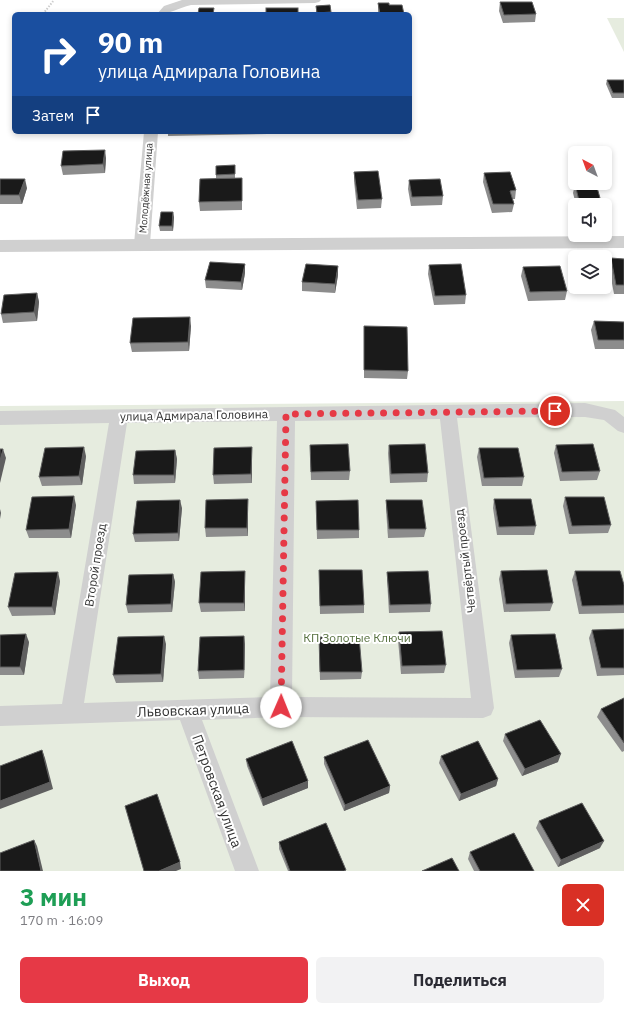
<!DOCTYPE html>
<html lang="ru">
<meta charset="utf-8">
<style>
:root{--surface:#fff;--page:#f2f2f3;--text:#2b2b33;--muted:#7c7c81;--accent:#e63946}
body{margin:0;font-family:"IBM Plex Sans",sans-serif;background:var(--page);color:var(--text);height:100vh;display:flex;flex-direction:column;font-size:15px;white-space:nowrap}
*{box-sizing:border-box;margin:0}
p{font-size:13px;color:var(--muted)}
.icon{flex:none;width:22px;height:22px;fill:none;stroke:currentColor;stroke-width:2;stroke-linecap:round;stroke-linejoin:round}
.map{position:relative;height:871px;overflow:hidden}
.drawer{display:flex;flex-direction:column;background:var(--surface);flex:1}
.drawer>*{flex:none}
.top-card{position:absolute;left:12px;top:12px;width:400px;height:122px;border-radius:6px;box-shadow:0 2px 6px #0003;background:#1a4fa0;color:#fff;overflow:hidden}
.needle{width:26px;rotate:319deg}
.tools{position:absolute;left:568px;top:146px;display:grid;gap:8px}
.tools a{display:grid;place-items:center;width:44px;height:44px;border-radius:6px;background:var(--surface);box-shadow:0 2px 6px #0003;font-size:20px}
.pin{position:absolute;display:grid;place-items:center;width:34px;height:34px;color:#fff;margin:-17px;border:2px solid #fff;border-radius:50%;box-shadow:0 1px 4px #0007}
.me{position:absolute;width:44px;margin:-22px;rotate:1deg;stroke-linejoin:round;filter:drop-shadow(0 0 3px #0008)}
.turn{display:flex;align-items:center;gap:14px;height:84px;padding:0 20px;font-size:18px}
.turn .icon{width:52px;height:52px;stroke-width:2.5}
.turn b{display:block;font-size:28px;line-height:34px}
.then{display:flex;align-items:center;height:38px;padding:0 20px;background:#0003;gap:8px;font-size:15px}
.round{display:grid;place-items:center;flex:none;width:42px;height:42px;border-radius:6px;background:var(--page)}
.headline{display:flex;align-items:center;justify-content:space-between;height:68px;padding:0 20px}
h1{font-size:24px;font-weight:700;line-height:30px;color:#1e9e55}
.action{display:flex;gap:8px;margin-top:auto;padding:8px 20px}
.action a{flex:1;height:46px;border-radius:6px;background:var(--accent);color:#fff;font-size:16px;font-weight:700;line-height:46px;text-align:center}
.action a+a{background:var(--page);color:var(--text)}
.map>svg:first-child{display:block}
.green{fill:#e6ecdf}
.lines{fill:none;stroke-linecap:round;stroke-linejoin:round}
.path{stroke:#cdcdcd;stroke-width:2;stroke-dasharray:1.5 1.5;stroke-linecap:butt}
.minor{fill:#d0d0d0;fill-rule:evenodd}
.tertiary{fill:#d0d0d0;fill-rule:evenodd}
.wall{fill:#8c8c8c}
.shaded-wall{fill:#5f5f5f}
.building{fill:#1a1a1a;stroke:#5f5f5f}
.route{stroke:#e63946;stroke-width:7;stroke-dasharray:0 12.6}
.labels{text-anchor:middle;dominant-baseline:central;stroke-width:4;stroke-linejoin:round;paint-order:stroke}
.far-street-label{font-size:10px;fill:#333;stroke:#fff}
.street-label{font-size:12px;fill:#333;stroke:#fff}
.park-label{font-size:12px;fill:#56703f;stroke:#fff}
.near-street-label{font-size:14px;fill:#333;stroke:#fff}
</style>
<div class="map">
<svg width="624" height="871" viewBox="0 0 624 871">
<rect width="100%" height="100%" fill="#fff"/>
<!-- green -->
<g class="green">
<path d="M607 18H624V52Z"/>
<path d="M624 401V871H0V406Z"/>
</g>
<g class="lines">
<!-- path -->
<path class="path" d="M43 14 54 0"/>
<!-- minor -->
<g class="minor">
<path d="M182 0H321L319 2 315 3 191 5C178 8 170 14 157 14L164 6Z"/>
<path d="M144 132H158L150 244 147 247 142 249 137 247 134 244Z"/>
<path d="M585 403 615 410 624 417V433L618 431 604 420 585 417 457 418 494 708 491 715 483 718 281 717 202 720 259 871H235L180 720 0 726V706L62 704 109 423 0 425V411ZM440 419 471 698 292 697 295 421ZM277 421 270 697 84 703 127 423Z"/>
</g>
<!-- tertiary -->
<path class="tertiary" d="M624 236V248L0 252V240Z"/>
</g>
<!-- wall -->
<g class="wall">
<path d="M500 2 536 14 535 22 503 23 499 11Z"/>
<path d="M378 3 389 5 404 14H378Z"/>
<path d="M330 5 331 14H316V6Z"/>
<path d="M607 80H624V98H612L606 84Z"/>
<path d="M168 132H268V134L168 136Z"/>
<path d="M106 158 105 173 63 175 61 166Z"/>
<path d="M235 170V178H242V210L200 211 199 202 216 178V175Z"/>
<path d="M354 172 382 199 381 208 357 209 354 181Z"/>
<path d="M484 173 516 190 515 199H513L514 204 512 212 492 213 483 182Z"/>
<path d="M0 179 27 188 22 204H0Z"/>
<path d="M409 180 443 196 442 205 411 206 408 189Z"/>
<path d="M575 184 602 205H576L573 193Z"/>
<path d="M174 217 173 231H160L159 226Z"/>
<path d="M611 258 624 259V294H614L609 267Z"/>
<path d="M245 264V273L242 290 206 288 205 280Z"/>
<path d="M429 265 466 295 465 304 434 305 428 274Z"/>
<path d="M523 267 567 291 565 300 528 301 521 276Z"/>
<path d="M338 275 335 293 302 291V282Z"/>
<path d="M37 293 39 302 37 321 3 323 1 314Z"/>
<path d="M594 321 624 322V349H595L591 330Z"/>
<path d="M191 326 189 351 132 352 130 343Z"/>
<path d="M364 326 408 371 407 379 364 378Z"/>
<path d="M389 445 428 473 427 482 390 483 388 453Z"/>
<path d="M556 445 600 471 597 480 560 481 554 453Z"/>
<path d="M479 448 524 477 522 486H482L477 457Z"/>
<path d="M175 450 177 459 175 483 134 484 133 475Z"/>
<path d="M310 454 350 471 349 480H311Z"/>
<path d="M86 456 82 485 42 486 39 477Z"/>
<path d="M252 456V483L214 484 213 475Z"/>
<path d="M565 497 611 525 608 533 569 534 563 506Z"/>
<path d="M494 499 536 526 534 535H497L493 508Z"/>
<path d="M386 500 426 529 424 537 388 538 386 509Z"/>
<path d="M316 501 359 530V538L317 539Z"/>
<path d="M76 505 71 538H29L26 530Z"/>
<path d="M182 508 179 541 135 542 133 534Z"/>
<path d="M248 508V536L206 537 205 528Z"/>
<path d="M319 570 364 605V613L320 614Z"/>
<path d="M501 571 553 603 550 611 504 612 499 579Z"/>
<path d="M575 571 624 585V613L579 614 572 580Z"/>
<path d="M387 572 431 604 430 612 389 613 387 580Z"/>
<path d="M173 574 175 582 172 612 128 613 126 605Z"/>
<path d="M245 579V611L201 612 199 603Z"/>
<path d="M60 581 55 615 12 616 8 607Z"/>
<path d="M624 629V675L597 676 589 638 592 630Z"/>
<path d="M399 632 446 665 444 673 401 674 398 640Z"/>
<path d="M0 635 29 642 24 675H0Z"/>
<path d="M511 635 562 669 559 677 515 678 509 643Z"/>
<path d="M166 644 163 682 116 683 113 675Z"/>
<path d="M245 644 244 678 199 679 198 671Z"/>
<path d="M319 645 362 672 361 679 320 680Z"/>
<path d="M624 698V751L622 752 597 717 601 709Z"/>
<path d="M505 734 558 762 522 776 503 741Z"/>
<path d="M441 756 498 779 496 786 459 801 439 763Z"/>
<path d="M324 757 390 786 389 793 344 811 324 764Z"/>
<path d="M246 759 308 788 263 806 247 766Z"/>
<path d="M539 821 600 848 558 867 536 828Z"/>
<path d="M279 842 346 871H288L279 849Z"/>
<path d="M470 852 534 871H474L468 859Z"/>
</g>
<!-- shaded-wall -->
<g class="shaded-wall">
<path d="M105 150 106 158 105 173 103 164Z"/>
<path d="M25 179 27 188 22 204 19 195Z"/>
<path d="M173 212 174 217 173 231 172 226Z"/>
<path d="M245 264V273L242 290 241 282Z"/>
<path d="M338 266V275L335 293V284Z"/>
<path d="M37 293 39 302 37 321 34 312Z"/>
<path d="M190 317 191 326 189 351 188 342Z"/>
<path d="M84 447 86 456 82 485 79 476Z"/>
<path d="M252 447V483L251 474Z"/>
<path d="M3 449 6 458 0 483V461Z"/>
<path d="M175 450 177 459 175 483 174 475Z"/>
<path d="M74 496 76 505 71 538 69 529Z"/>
<path d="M248 499V536L247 528Z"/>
<path d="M180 500 182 508 179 541 178 533Z"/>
<path d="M0 509 1 513 0 519Z"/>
<path d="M245 571V611L244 603Z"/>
<path d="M58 572 60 581 55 615 52 607Z"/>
<path d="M173 574 175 582 172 612 171 604Z"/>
<path d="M26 634 29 642 24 675 20 667Z"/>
<path d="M164 636 166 644 163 682 161 674Z"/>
<path d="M244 636 245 644 244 678Z"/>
<path d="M42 750 45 758 53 789 0 809V801Z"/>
<path d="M561 754 558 762 522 776 525 769Z"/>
<path d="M498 779 496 786 459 801 461 794Z"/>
<path d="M308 781V788L263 806 262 799Z"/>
<path d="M390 786 389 793 344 811 345 805Z"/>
<path d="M34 840 37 846 43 871H41Z"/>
<path d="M604 841 600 848 558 867 561 860Z"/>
<path d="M180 862 181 869 176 871H159Z"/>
</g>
<!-- building -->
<g class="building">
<path d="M500 2H532L536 14 504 15Z"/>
<path d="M378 3H389V5H402L404 14H380Z"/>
<path d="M330 5 331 12 317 13 316 6Z"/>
<path d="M199 8H214L213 14H198Z"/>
<rect x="266" y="8" width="32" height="6"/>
<path d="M607 80H624V93H613Z"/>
<path d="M105 150 103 164 61 166 63 151Z"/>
<path d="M235 165V174L216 175V166Z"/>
<path d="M378 171 382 199 358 200 354 172Z"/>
<path d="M510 172 516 190 510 191 514 204H493L484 173Z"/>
<path d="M242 178V201L199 202 200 179Z"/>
<path d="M0 179H25L19 195H0Z"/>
<path d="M440 179 443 196 412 197 409 180Z"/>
<path d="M575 184H596L602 205H580Z"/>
<path d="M161 212H173L172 226H159Z"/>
<path d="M611 258 624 259V285H616Z"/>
<path d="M210 262 245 264 241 282 205 280Z"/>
<path d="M306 264 338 266 335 284 302 282Z"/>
<path d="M461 264 466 295 435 296 429 265Z"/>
<path d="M560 266 567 291 530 292 523 267Z"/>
<path d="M37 293 34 312 1 314 4 295Z"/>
<path d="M190 317 188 342 130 343 133 318Z"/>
<path d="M594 321 624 322V340H598Z"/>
<path d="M364 326 407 327 408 371 364 370Z"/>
<path d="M348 444 350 471 311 472 310 445Z"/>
<path d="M425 444 428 473 391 474 389 445Z"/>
<path d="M593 444 600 471 562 472 556 445Z"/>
<path d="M84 447 79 476 39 477 45 448Z"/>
<path d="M252 447 251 474 213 475 214 448Z"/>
<path d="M479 448H518L524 477 484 478Z"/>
<path d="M0 449H3L0 461Z"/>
<path d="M175 450 174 475H133L136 451Z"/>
<path d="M74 496 69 529 26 530 32 497Z"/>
<path d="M565 497H604L611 525 572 526Z"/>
<path d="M248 499 247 528H205L206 500Z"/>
<path d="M494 499H531L536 526 499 527Z"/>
<path d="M180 500 178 533 133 534 137 501Z"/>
<path d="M358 500 359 530H317L316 501Z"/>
<path d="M386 500H422L426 529H389Z"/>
<path d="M319 570H362L364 605 320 606Z"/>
<path d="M547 570 553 603 506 604 501 571Z"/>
<path d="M245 571 244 603H199L201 572Z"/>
<path d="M428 571 431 604 390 605 387 572Z"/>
<path d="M575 571H620L624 585V605L582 606Z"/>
<path d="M58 572 52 607H8L15 573Z"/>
<path d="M173 574 171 604 126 605 129 575Z"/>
<path d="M624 629V668H601L592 630Z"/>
<path d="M442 631 446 665 402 666 399 632Z"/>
<path d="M26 634 20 667H0V635Z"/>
<path d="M555 634 562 669 517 670 511 635Z"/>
<path d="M164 636 161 674 113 675 118 637Z"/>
<path d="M244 636V670L198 671 200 637Z"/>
<path d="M359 636 362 672H320L319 637Z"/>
<path d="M624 698V743L601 709Z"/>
<path d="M540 720 561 754 525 769 505 734Z"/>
<path d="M368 740 390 786 345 805 324 757Z"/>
<path d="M292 741 308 781 262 799 246 759Z"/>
<path d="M478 741 498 779 461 794 441 756Z"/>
<path d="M42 750 50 782 0 801V766Z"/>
<path d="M157 794 180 862 159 871H144L125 806Z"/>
<path d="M582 803 604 841 561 860 539 821Z"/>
<path d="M326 823 346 870 344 871H290L279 842Z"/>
<path d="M514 833 534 871H480L470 852Z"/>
<path d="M34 840 41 871H0V853Z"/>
<path d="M452 858 459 871H422Z"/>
</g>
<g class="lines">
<!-- route -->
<path class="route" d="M281 707 286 414 555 411"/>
</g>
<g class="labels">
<!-- far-street labels -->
<g class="far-street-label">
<text transform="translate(146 188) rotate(-86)">Молодёжная улица</text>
</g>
<!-- street labels -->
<g class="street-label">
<text transform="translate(194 415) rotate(-1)">улица Адмирала Головина</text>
<text transform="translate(465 561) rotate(-97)">Четвёртый проезд</text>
<text transform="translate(95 565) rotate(-81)">Второй проезд</text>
</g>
<!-- park labels -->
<g class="park-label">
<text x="357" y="637">КП Золотые Ключи</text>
</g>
<!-- near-street labels -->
<g class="near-street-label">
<text transform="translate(193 710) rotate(-2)">Львовская улица</text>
<text transform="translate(217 791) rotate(70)">Петровская улица</text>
</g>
</g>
</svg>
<div class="tools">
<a><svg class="needle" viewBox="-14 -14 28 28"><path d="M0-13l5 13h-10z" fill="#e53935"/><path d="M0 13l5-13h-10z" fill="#7c7c81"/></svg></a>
<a><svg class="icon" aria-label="sound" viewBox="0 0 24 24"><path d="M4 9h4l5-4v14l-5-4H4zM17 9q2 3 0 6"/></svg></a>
<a><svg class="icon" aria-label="layers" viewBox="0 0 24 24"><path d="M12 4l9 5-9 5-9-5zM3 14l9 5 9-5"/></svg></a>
</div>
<div class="pin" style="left:555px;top:411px;background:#d93025"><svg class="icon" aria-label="arrive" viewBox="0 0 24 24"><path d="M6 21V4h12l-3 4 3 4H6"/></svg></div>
<svg class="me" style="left:281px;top:707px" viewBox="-20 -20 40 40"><circle r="19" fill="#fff"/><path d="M0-13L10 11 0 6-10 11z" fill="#e63946"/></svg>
<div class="top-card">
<div class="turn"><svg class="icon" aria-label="right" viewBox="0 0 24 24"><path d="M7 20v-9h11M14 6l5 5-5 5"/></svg><div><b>90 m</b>улица Адмирала Головина</div></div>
<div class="then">Затем<svg class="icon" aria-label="arrive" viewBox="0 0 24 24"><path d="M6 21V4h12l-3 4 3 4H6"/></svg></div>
</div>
</div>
<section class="drawer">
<div class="headline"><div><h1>3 мин</h1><p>170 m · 16:09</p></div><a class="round" style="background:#d93025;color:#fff"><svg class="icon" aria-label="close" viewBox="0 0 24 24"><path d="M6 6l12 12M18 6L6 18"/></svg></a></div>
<div class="action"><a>Выход</a><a>Поделиться</a></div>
</section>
